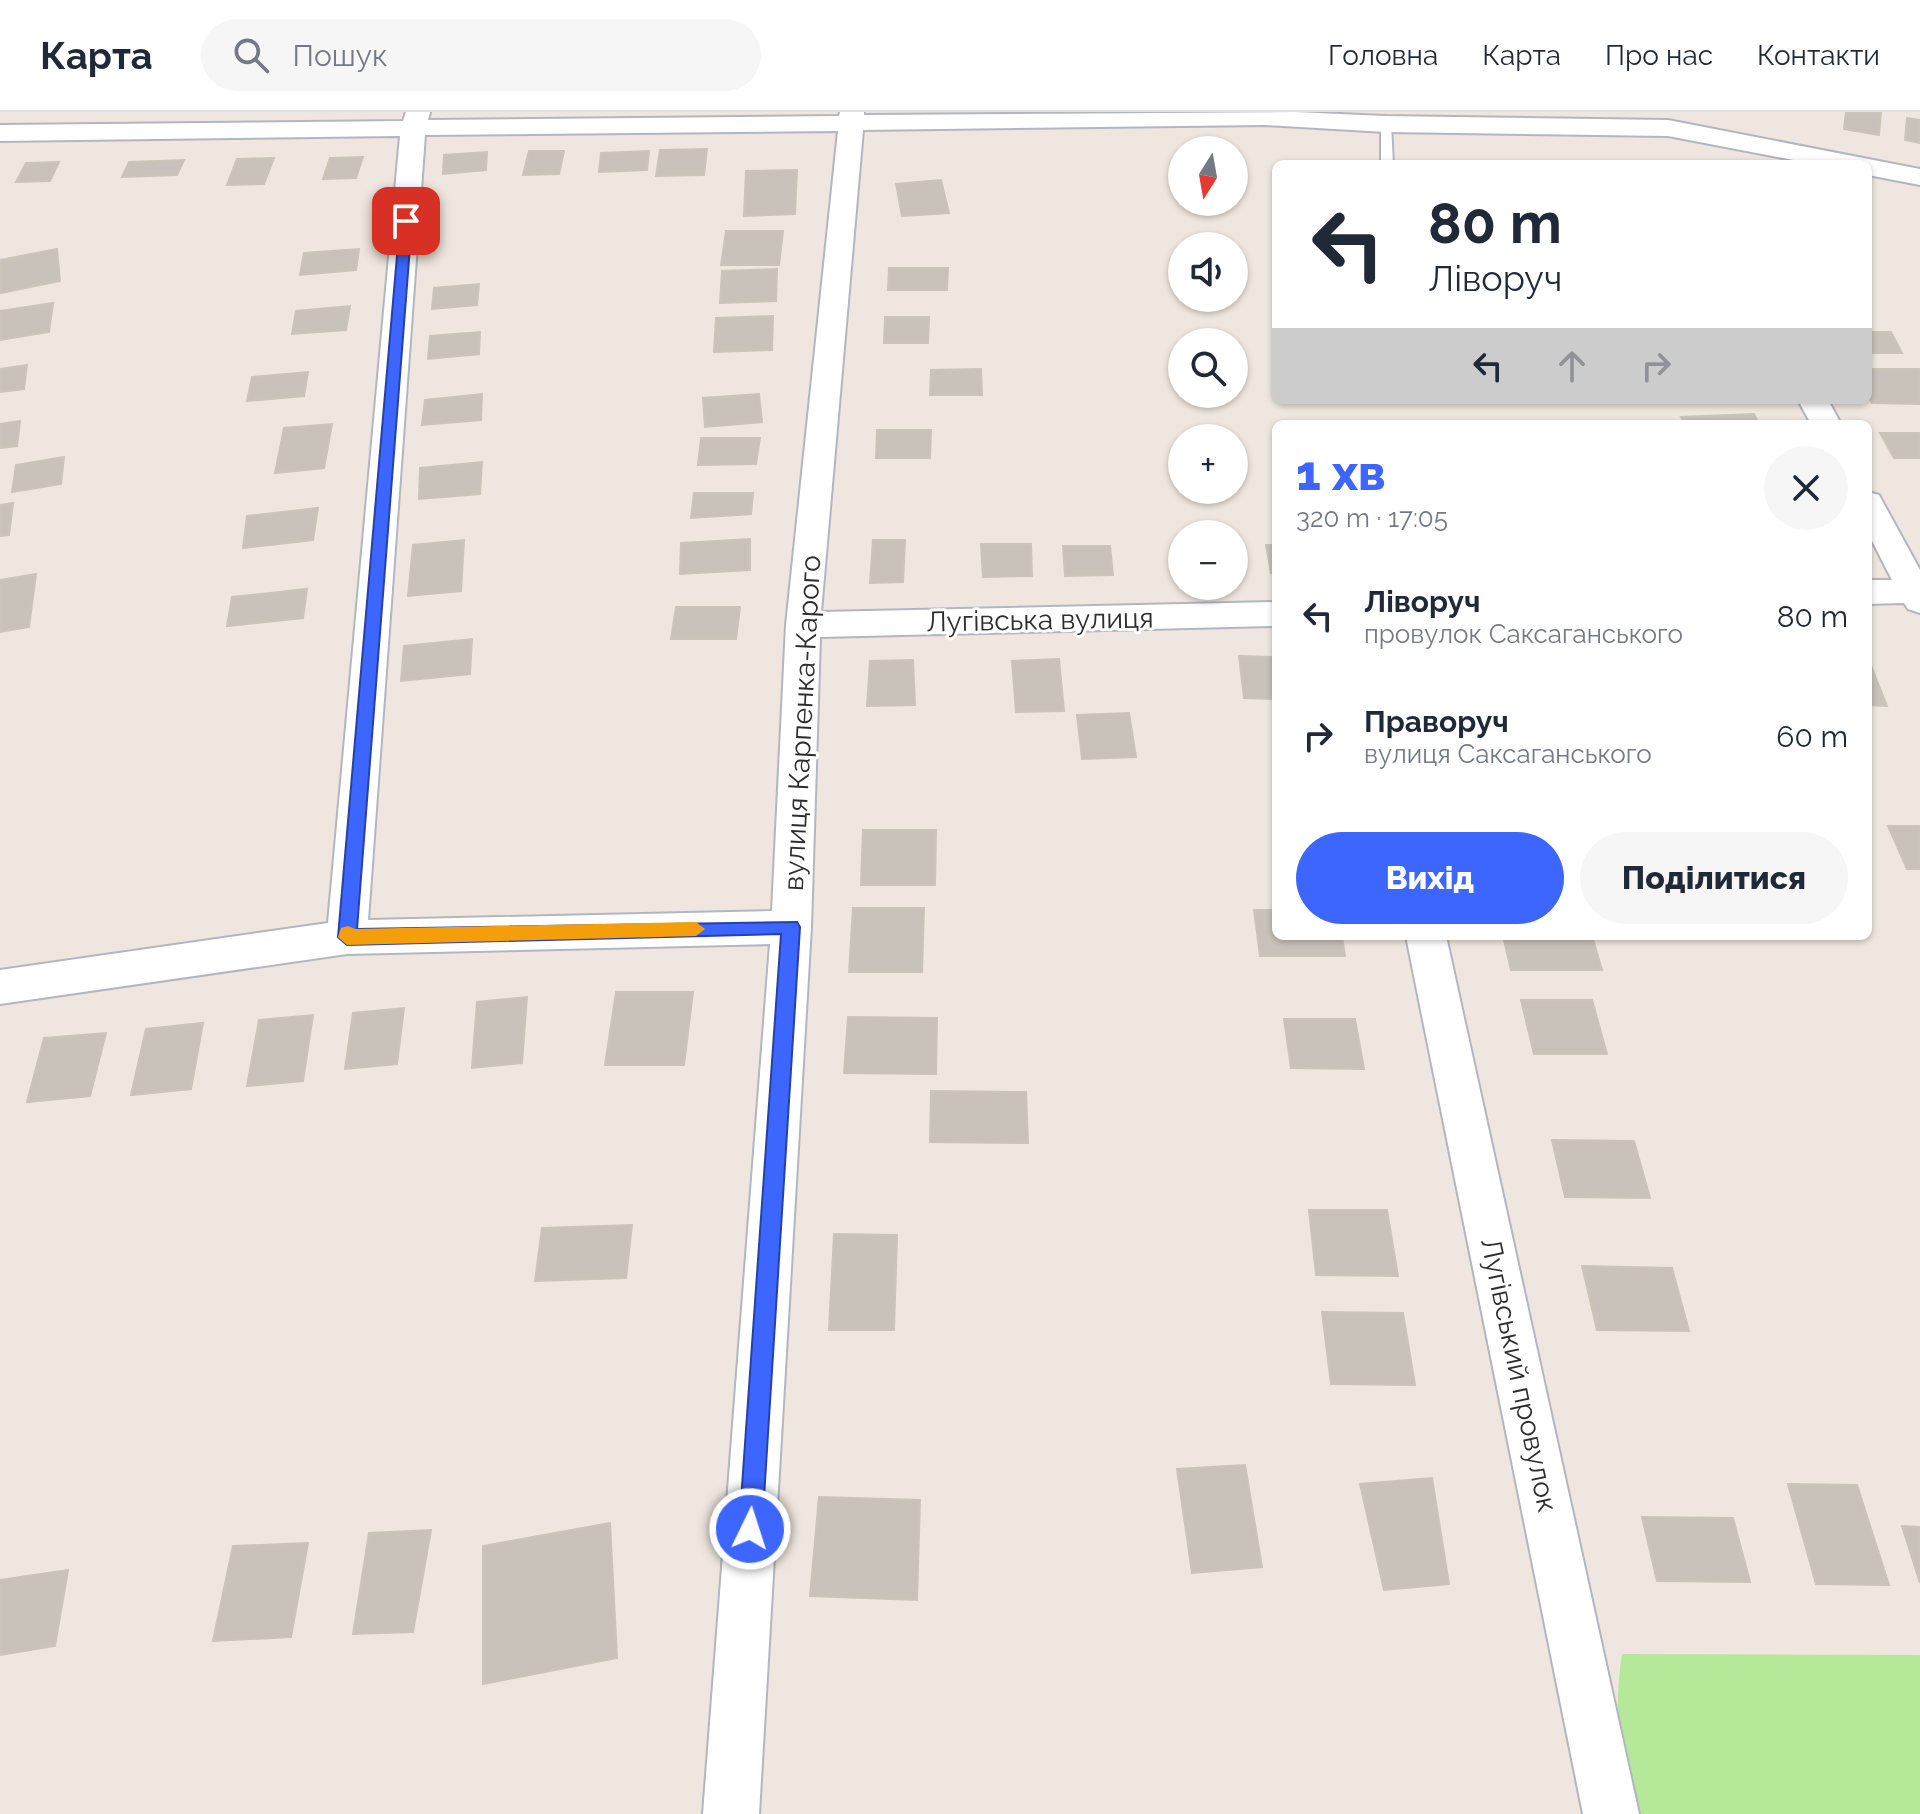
<!DOCTYPE html>
<html lang="uk">
<meta charset="utf-8">
<style>
:root{--surface:#fff;--page:#f6f6f7;--text:#1f2937;--muted:#747a83;--line:#e0e1e3;--accent:#3c66ff}
body{margin:0;font-family:Raleway,sans-serif;background:var(--page);color:var(--text);height:100vh;display:flex;flex-direction:column;font-size:30px;white-space:nowrap}
*{box-sizing:border-box;margin:0}
p{font-size:26px;color:var(--muted)}
.icon{flex:none;width:44px;height:44px;fill:none;stroke:currentColor;stroke-width:2;stroke-linecap:round;stroke-linejoin:round}
.map{position:relative;flex:1;overflow:hidden}
.panel{position:absolute;left:1272px;top:308px;width:600px;height:520px;display:flex;flex-direction:column;background:var(--surface);border-radius:12px;box-shadow:0 2px 6px #0004}
.panel>*{flex:none}
.hud{position:absolute;left:1272px;top:48px;width:600px;height:244px;border-radius:12px;box-shadow:0 2px 6px #0004;background:#fff;color:var(--text);overflow:hidden}
.needle{width:52px;rotate:191deg}
.controls{position:absolute;left:1168px;top:24px;display:grid;gap:16px}
.controls a{display:grid;place-items:center;width:80px;height:80px;border-radius:50%;background:var(--surface);box-shadow:0 2px 6px #0004;font-size:40px}
.pin{position:absolute;display:grid;place-items:center;width:68px;height:68px;color:#fff;margin:-34px;border-radius:16px;box-shadow:0 4px 12px #0006}
.me{position:absolute;width:88px;margin:-44px;rotate:4deg;stroke-linejoin:round;filter:drop-shadow(0 0 6px #0008)}
.turn{display:flex;align-items:center;gap:28px;height:168px;padding:0 24px;font-size:36px}
.turn .icon{width:104px;height:104px;stroke-width:2.5}
.turn b{display:block;font-size:56px;line-height:68px}
.lanes{display:flex;align-items:center;height:76px;padding:0 24px;background:#0003;justify-content:center;gap:40px;direction:ltr}
.lanes .off{opacity:.35}
.round{display:grid;place-items:center;flex:none;width:84px;height:84px;border-radius:42px;background:var(--page)}
.overview{display:flex;align-items:center;justify-content:space-between;height:136px;padding:0 24px}
h1{font-size:48px;font-weight:800;line-height:60px;color:var(--accent)}
.primary-button{display:flex;gap:16px;margin-top:auto;padding:16px 24px}
.primary-button a{flex:1;height:92px;border-radius:48px;background:var(--accent);color:#fff;font-size:32px;font-weight:800;line-height:92px;text-align:center}
.primary-button a+a{background:var(--page);color:var(--text)}
ul{padding:0;list-style:none}
li{display:flex;align-items:center;gap:24px;height:120px;padding:0 24px}
li div{flex:1}
li b{display:block;font-size:30px}
li em{font-style:normal}
header{display:flex;align-items:center;gap:48px;box-sizing:border-box;height:112px;padding:0 40px;background:var(--surface);border-bottom:2px solid var(--line)}
header strong{font-size:38px}
nav{display:flex;gap:44px;margin-inline-start:auto;font-size:28px}
.search{width:560px;height:72px;background:var(--page);display:flex;align-items:center;gap:20px;box-sizing:border-box;padding:0 28px;border-radius:44px;color:var(--muted);font-size:30px}
.map>svg:first-child{display:block}
.green{fill:#b6e899}
.building{fill:#c8c2ba;stroke:#cbc4b8;stroke-width:2}
.lines{fill:none;stroke-linecap:round;stroke-linejoin:round}
.service-casing{stroke:#b3b6c1;stroke-width:4}
.minor-casing{stroke:#b3b6c1;stroke-width:4}
.service{fill:#fff;fill-rule:evenodd}
.minor{fill:#fff;fill-rule:evenodd}
.route{fill:#3c66ff;stroke:#2742a6;stroke-width:2}
.slow{fill:#f59e0b}
.labels{text-anchor:middle;dominant-baseline:central;stroke-width:6;stroke-linejoin:round;paint-order:stroke}
.street-label{font-size:28px;fill:#2d2d2d;stroke:#fff}
</style>
<header>
<strong>Карта</strong>
<div class="search"><svg class="icon" aria-label="search" viewBox="0 0 24 24"><circle cx="10" cy="10" r="6"/><path d="M15 15l6 6"/></svg>Пошук</div>
<nav><a>Головна</a><a>Карта</a><a>Про нас</a><a>Контакти</a></nav>
</header>
<div class="map">
<svg width="1920" height="1702" viewBox="0 0 1920 1702">
<rect width="100%" height="100%" fill="#efe7df"/>
<!-- green -->
<path class="green" d="M1622 1542 1920 1543V1702H1635C1616 1654 1614 1593 1622 1542Z"/>
<!-- building -->
<g class="building">
<path d="M1846 0H1881L1879 23 1844 17Z"/>
<path d="M1907 6 1920 8V31L1905 28Z"/>
<path d="M707 37 704 63 656 64 660 38Z"/>
<path d="M529 39H564L559 62 523 63Z"/>
<path d="M649 39 647 58 599 60 601 41Z"/>
<path d="M487 40 486 58 443 62 444 43Z"/>
<path d="M363 45 356 66 323 67 330 46Z"/>
<path d="M274 46 264 72 227 73 237 47Z"/>
<path d="M184 48 177 63 122 65 129 50Z"/>
<path d="M59 50 50 69 16 70 26 51Z"/>
<path d="M797 58 795 102 744 104 746 59Z"/>
<path d="M941 68 949 101 902 104 896 72Z"/>
<path d="M726 119H783L779 153H721Z"/>
<path d="M57 137 60 169 1 181 0 148Z"/>
<path d="M359 137 356 158 300 163 304 141Z"/>
<path d="M889 156H948L947 178H888Z"/>
<path d="M777 157 776 189 720 191 722 159Z"/>
<path d="M479 172 477 193 432 197 434 176Z"/>
<path d="M53 191 49 220 0 228V199Z"/>
<path d="M350 194 346 218 292 222 296 199Z"/>
<path d="M773 204 772 238 714 240 716 206Z"/>
<path d="M885 205H929L928 231H884Z"/>
<path d="M480 220 479 242 428 247 430 224Z"/>
<path d="M1868 220H1891L1902 241H1868Z"/>
<path d="M27 253 24 277 0 280V257Z"/>
<path d="M981 257 982 283H930L931 258Z"/>
<path d="M1868 257H1920V292L1872 291 1868 285Z"/>
<path d="M308 260 304 284 247 289 252 265Z"/>
<path d="M482 282 481 308 422 313 425 288Z"/>
<path d="M759 282 762 310 705 315 703 286Z"/>
<path d="M1754 302 1759 312H1685L1681 305Z"/>
<path d="M20 309 17 334 0 336V312Z"/>
<path d="M332 312 324 356 275 361 284 316Z"/>
<path d="M877 318H931L930 346H876Z"/>
<path d="M1880 321H1920V346H1894Z"/>
<path d="M701 326H760L756 352 698 353Z"/>
<path d="M64 345 61 372 12 380 16 353Z"/>
<path d="M482 350 480 382 419 387 420 356Z"/>
<path d="M694 381H753L751 402 691 406Z"/>
<path d="M13 391 9 423 0 424V393Z"/>
<path d="M318 396 313 428 243 436 247 404Z"/>
<path d="M750 427V458L680 462 681 431Z"/>
<path d="M464 428 461 479 408 484 413 433Z"/>
<path d="M873 428H905L903 470 870 471Z"/>
<path d="M981 432H1031L1032 464 983 465Z"/>
<path d="M1266 433H1276V461H1271Z"/>
<path d="M1063 434H1110L1113 463 1065 464Z"/>
<path d="M36 462 29 515 0 520V468Z"/>
<path d="M307 477 303 506 227 514 232 485Z"/>
<path d="M676 495H740L736 527H671Z"/>
<path d="M472 527 470 562 401 569 404 534Z"/>
<path d="M1239 544 1276 545V587L1244 586Z"/>
<path d="M1868 546 1887 594 1868 593Z"/>
<path d="M1059 547 1064 599 1016 600 1012 549Z"/>
<path d="M913 548 915 593 867 594 870 549Z"/>
<path d="M1129 601 1136 645 1082 647 1077 603Z"/>
<path d="M1888 714H1920V757H1907Z"/>
<path d="M863 718H936L935 773H861Z"/>
<path d="M853 796H924L922 860H849Z"/>
<path d="M1254 798H1276V824H1342L1345 844H1260Z"/>
<path d="M1503 824H1592L1602 858H1511Z"/>
<path d="M616 880H693L684 953H605Z"/>
<path d="M527 885 522 951 472 956 477 890Z"/>
<path d="M1521 888H1592L1607 942H1534Z"/>
<path d="M404 896 397 952 345 957 353 901Z"/>
<path d="M313 903 303 969 247 974 259 908Z"/>
<path d="M848 905 937 906 936 962 844 961Z"/>
<path d="M1284 907H1355L1364 957 1291 956Z"/>
<path d="M203 911 191 977 131 983 146 917Z"/>
<path d="M106 921 90 984 27 990 44 926Z"/>
<path d="M931 979 1026 980 1028 1031 930 1030Z"/>
<path d="M1552 1028 1634 1029 1650 1086 1565 1085Z"/>
<path d="M1309 1098H1387L1398 1164 1316 1163Z"/>
<path d="M632 1113 626 1166 535 1169 542 1116Z"/>
<path d="M834 1122 897 1123 894 1218H829Z"/>
<path d="M1582 1154 1672 1156 1689 1219 1597 1218Z"/>
<path d="M1322 1200 1403 1201 1415 1273 1331 1272Z"/>
<path d="M1245 1353 1262 1455 1192 1461 1177 1357Z"/>
<path d="M1432 1366 1449 1472 1384 1478 1360 1372Z"/>
<path d="M1788 1372 1857 1373 1889 1473 1816 1472Z"/>
<path d="M819 1385 920 1388 917 1488 810 1484Z"/>
<path d="M1642 1405 1733 1406 1750 1470 1657 1469Z"/>
<path d="M610 1411 617 1546 483 1572V1434Z"/>
<path d="M1902 1414 1920 1415V1471Z"/>
<path d="M431 1418 413 1520 353 1522 369 1421Z"/>
<path d="M308 1431 291 1525 213 1529 233 1434Z"/>
<path d="M68 1458 55 1534 0 1543V1468Z"/>
</g>
<g class="lines">
<defs>
<path id="service" d="M1381 9 1391 12 1393 52H1381Z"/>
<g id="minor">
<path d="M406 0H430L428 8 839 4 840 0H864V3L1295 0 1385 4 1668 8 1920 57V73L1868 63V52H1814L1668 24 1385 20 1265 13 863 18 821 500 1276 490V514L820 525 811 815 759 1702H703L770 832 347 842 0 892V858L328 811 400 24 0 29V13L403 9ZM838 19 786 513 772 799 368 808 425 23Z"/>
<path d="M1798 288H1828L1841 312H1811Z"/>
<path d="M1868 380 1879 383 1920 458V501L1908 497 1904 491 1868 492V468H1892L1868 421Z"/>
<path d="M1406 824H1446L1639 1702H1583Z"/>
</g>
</defs>
<!-- service casing -->
<use href="#service" class="service-casing"/>
<!-- minor casing -->
<use href="#minor" class="minor-casing"/>
<!-- service -->
<use href="#service" class="service"/>
<!-- minor -->
<use href="#minor" class="minor"/>
</g>
<!-- route -->
<path class="route" d="M406 105 412 109 357 817 797 810 800 815 762 1417 758 1425 750 1428 742 1425 739 1417 781 822 347 833 338 825 400 109Z"/>
<!-- slow -->
<path class="slow" d="M696 810 705 817 696 824 347 833 338 825 341 816 348 814 355 817Z"/>
<g class="labels">
<!-- street labels -->
<g class="street-label">
<text transform="translate(1040 508) rotate(-1)">Лугівська вулиця</text>
<text transform="translate(802 611) rotate(-87)">вулиця Карпенка-Карого</text>
<text transform="translate(1519 1263) rotate(78)">Лугівський провулок</text>
</g>
</g>
</svg>
<div class="controls">
<a><svg class="needle" viewBox="-14 -14 28 28"><path d="M0-13l5 13h-10z" fill="#e53935"/><path d="M0 13l5-13h-10z" fill="#747a83"/></svg></a>
<a><svg class="icon" aria-label="sound" viewBox="0 0 24 24"><path d="M4 9h4l5-4v14l-5-4H4zM17 9q2 3 0 6"/></svg></a>
<a><svg class="icon" aria-label="search" viewBox="0 0 24 24"><circle cx="10" cy="10" r="6"/><path d="M15 15l6 6"/></svg></a>
<a>+</a>
<a>−</a>
</div>
<div class="pin" style="left:406px;top:109px;background:#d93025"><svg class="icon" aria-label="arrive" viewBox="0 0 24 24"><path d="M6 21V4h12l-3 4 3 4H6"/></svg></div>
<svg class="me" style="left:750px;top:1417px" viewBox="-20 -20 40 40"><circle r="17" fill="#3c66ff" stroke="#fff" stroke-width="3"/><path d="M0-11L8 9 0 5-8 9z" fill="#fff"/></svg>
<div class="hud">
<div class="turn"><svg class="icon" aria-label="left" viewBox="0 0 24 24"><path d="M17 20v-9H6M10 6l-5 5 5 5"/></svg><div><b>80 m</b>Ліворуч</div></div>
<div class="lanes"><svg class="icon" aria-label="left" viewBox="0 0 24 24"><path d="M17 20v-9H6M10 6l-5 5 5 5"/></svg><svg class="icon off" aria-label="ahead" viewBox="0 0 24 24"><path d="M12 20V5M6 11l6-6 6 6"/></svg><svg class="icon off" aria-label="right" viewBox="0 0 24 24"><path d="M7 20v-9h11M14 6l5 5-5 5"/></svg></div>
</div>
<section class="panel">
<div class="overview"><div><h1>1 хв</h1><p>320 m · 17:05</p></div><a class="round"><svg class="icon" aria-label="close" viewBox="0 0 24 24"><path d="M6 6l12 12M18 6L6 18"/></svg></a></div>
<ul>
<li><svg class="icon" aria-label="left" viewBox="0 0 24 24"><path d="M17 20v-9H6M10 6l-5 5 5 5"/></svg><div><b>Ліворуч</b><p>провулок Саксаганського</p></div><em>80 m</em></li>
<li><svg class="icon" aria-label="right" viewBox="0 0 24 24"><path d="M7 20v-9h11M14 6l5 5-5 5"/></svg><div><b>Праворуч</b><p>вулиця Саксаганського</p></div><em>60 m</em></li>
</ul>
<div class="primary-button"><a>Вихід</a><a>Поділитися</a></div>
</section>
</div>
